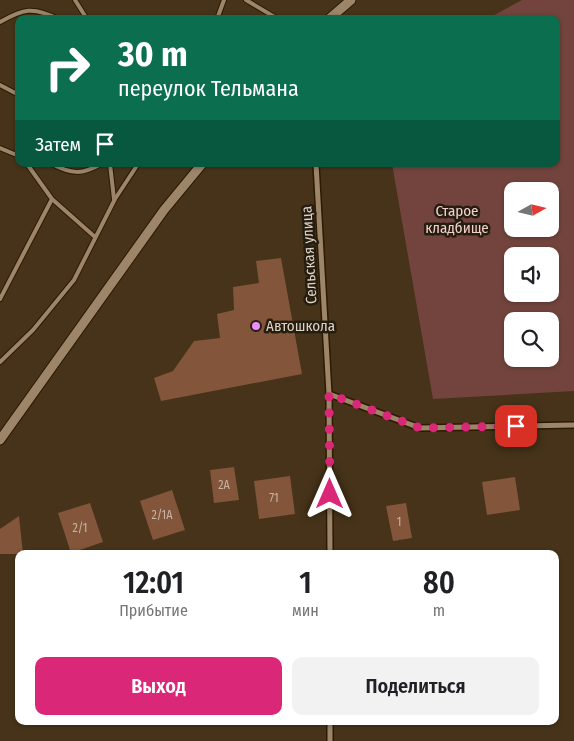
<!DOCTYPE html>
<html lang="ru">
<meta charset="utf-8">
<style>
:root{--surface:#fff;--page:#f2f2f2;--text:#202124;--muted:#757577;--accent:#db2777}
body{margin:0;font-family:"Fira Sans Condensed",sans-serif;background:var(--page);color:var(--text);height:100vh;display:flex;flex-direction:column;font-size:19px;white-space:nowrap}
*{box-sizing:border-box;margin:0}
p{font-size:16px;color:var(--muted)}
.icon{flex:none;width:28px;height:28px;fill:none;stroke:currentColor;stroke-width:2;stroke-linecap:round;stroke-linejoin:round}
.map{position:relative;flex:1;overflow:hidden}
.drawer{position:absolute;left:15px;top:550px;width:544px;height:175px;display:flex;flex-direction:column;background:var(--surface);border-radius:10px;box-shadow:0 1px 4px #0004}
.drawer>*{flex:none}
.guide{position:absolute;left:15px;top:15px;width:545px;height:152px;border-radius:10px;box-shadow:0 1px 4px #0004;background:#0b6e4f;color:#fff;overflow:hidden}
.needle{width:32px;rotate:82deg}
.fabs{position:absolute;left:504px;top:182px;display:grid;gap:10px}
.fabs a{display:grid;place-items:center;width:55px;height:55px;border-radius:10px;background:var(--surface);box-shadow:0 1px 4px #0004;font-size:25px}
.pin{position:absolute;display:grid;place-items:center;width:42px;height:42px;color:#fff;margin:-21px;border-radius:10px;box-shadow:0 2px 8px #0006}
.me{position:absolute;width:55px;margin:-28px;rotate:0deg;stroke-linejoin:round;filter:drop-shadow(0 0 4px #0008)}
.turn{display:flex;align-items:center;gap:18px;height:105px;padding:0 20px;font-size:22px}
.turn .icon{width:65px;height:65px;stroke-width:2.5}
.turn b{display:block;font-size:35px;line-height:42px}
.then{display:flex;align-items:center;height:48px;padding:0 20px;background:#0003;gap:10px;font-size:19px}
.eta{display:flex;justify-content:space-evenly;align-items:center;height:85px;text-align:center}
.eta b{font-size:30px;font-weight:600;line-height:35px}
.button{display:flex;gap:10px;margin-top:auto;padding:10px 20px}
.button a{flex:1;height:58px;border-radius:10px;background:var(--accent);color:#fff;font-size:20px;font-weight:600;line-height:58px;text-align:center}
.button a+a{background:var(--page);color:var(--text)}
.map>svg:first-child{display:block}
.green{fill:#72443d;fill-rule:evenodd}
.building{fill:#83553b}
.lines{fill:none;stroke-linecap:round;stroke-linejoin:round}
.service-casing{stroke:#2c1a01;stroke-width:6}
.minor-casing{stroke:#2c1a01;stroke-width:8}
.tertiary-casing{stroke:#2c1a01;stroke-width:11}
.service{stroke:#9c8569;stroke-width:4}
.minor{stroke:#9c8569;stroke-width:5}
.tertiary{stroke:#9c8569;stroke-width:9}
.route{stroke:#db2777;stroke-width:9;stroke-dasharray:0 16.2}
.poi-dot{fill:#eb8dfb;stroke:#261d11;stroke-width:2}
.labels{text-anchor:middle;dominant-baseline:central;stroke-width:5;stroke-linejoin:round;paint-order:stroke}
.number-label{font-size:12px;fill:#c8b4a2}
.park-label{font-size:15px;fill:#f5d1cb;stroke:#261d11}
.street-label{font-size:15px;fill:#dfd3c4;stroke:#261d11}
.poi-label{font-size:15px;fill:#dfd3c4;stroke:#261d11;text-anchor:start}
</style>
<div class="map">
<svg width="574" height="741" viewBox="0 0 574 741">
<rect width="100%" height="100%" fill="#463319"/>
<!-- green -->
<path class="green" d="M522 0H574V391L433 399 392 164H556V19H487ZM512 191H550V229H512ZM512 256H550V294H512ZM512 321H550V359H512Z"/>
<!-- building -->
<g class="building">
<path d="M281 258 302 374 161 401 154 378 173 371 194 341 220 338 217 314 234 310 233 287 259 283 256 261Z"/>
<path d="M234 467 239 500 214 503 210 470Z"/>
<path d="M290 476 295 514 259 519 254 481Z"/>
<path d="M515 477 520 510 487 515 482 482Z"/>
<path d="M172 490 185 530 153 540 140 501Z"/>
<path d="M90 503 103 542 71 553 58 513Z"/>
<path d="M406 503 412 538 393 541 386 506Z"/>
<path d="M19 516 23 554H0V529Z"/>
</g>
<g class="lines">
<defs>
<g id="service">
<path d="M75 0 87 19"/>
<path d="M246 0 278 19"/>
<path d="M217 19 224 0"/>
<path d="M0 22C23 9 33 6 58 19"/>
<path d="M0 85 19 95"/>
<path d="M0 148 19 156"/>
<path d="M27 164 52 199 95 237"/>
<path d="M52 164C71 174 82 175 101 164"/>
<path d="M110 164 114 199"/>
<path d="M0 299 52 199"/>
<path d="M0 362 33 330 74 280 115 199 138 164"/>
</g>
<g id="minor">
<path d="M316 164 329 394 330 554"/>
<path d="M329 394 420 428 574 425"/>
<path d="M330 721V741"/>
</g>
<g id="tertiary">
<path d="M329 19 351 0"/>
<path d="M0 440 164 210 202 164"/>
</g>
</defs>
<!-- service casing -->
<use href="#service" class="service-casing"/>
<!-- minor casing -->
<use href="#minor" class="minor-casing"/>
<!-- tertiary casing -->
<use href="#tertiary" class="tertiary-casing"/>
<!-- service -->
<use href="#service" class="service"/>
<!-- minor -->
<use href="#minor" class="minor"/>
<!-- tertiary -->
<use href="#tertiary" class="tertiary"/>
</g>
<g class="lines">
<!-- route -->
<path class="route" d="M330 494 329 394 420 428 516 426"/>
</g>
<!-- markers -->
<circle class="poi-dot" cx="256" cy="326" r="5"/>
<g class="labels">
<!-- number labels -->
<g class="number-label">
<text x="224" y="485">2А</text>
<text x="274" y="498">71</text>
<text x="162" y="515">2/1А</text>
<text x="399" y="522">1</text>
<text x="80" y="528">2/1</text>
</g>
<!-- park labels -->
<g class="park-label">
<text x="457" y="211">Старое<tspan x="457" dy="17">кладбище</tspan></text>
</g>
<!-- street labels -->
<g class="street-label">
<text transform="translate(309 255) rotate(-93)">Сельская улица</text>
</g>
<!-- poi labels -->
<g class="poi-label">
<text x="266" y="326">Автошкола</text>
</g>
</g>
</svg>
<div class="fabs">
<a><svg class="needle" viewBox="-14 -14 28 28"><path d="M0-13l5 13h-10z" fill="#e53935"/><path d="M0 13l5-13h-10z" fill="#757577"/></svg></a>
<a><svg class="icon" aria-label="sound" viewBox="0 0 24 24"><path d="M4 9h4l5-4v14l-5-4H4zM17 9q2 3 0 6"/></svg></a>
<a><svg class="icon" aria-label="search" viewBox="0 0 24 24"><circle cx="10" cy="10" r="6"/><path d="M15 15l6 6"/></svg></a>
</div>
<div class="pin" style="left:516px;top:426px;background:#d93025"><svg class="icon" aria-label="arrive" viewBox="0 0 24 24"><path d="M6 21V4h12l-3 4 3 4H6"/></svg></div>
<svg class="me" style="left:330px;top:494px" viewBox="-20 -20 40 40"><path d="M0-17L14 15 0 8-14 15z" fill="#db2777" stroke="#fff" stroke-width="4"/></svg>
<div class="guide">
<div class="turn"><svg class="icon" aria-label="right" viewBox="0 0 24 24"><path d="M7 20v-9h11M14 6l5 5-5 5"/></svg><div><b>30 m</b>переулок Тельмана</div></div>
<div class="then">Затем<svg class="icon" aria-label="arrive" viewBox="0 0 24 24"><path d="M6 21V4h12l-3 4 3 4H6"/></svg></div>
</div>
<section class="drawer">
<div class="eta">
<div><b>12:01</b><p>Прибытие</p></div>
<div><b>1</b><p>мин</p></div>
<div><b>80</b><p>m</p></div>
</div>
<div class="button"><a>Выход</a><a>Поделиться</a></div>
</section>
</div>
